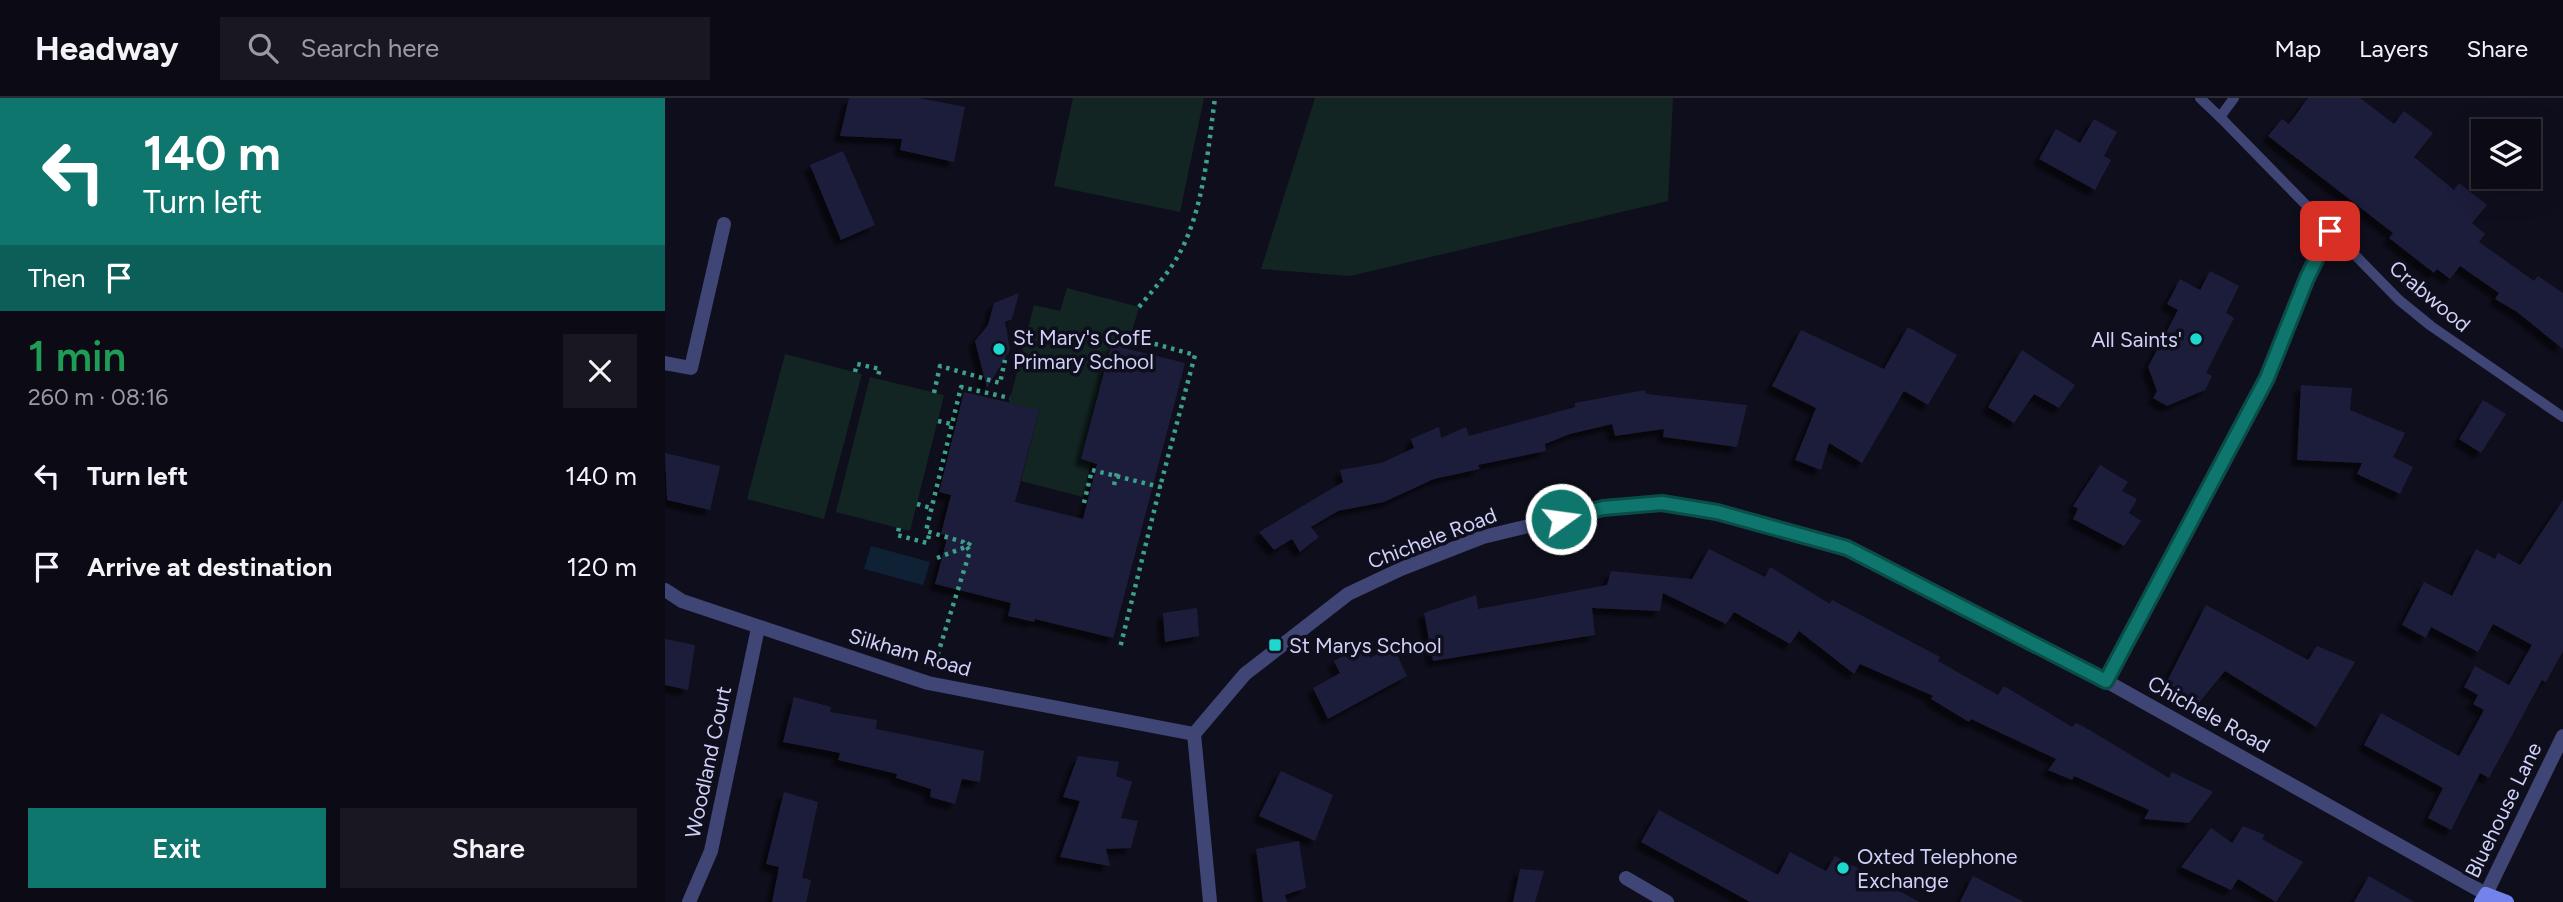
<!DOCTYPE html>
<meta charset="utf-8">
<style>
:root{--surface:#0b0a15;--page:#191822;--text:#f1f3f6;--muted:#9a9aa0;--line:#2b2b34;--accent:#0f766e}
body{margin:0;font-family:Figtree,sans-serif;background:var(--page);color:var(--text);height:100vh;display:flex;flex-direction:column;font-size:26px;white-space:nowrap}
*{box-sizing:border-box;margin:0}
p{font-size:23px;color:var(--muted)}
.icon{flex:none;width:38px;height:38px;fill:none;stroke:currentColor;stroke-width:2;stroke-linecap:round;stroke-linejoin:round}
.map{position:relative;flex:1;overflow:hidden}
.sheet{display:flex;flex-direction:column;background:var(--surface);width:665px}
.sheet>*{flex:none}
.hud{background:#0f766e;color:#fff;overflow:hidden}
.controls{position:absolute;left:1806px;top:21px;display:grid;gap:14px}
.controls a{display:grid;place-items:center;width:70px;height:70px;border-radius:0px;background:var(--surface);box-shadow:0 7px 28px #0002,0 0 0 2px var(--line);font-size:35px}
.pin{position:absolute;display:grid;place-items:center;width:60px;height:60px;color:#fff;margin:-30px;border-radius:14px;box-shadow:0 4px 10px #0006}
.me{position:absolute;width:77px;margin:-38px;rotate:76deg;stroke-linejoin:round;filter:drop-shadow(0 0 5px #0008)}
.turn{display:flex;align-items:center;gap:24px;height:147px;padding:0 28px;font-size:32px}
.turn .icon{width:91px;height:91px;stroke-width:2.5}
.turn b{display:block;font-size:49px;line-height:60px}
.then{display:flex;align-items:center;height:66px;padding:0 28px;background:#0003;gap:14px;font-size:26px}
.round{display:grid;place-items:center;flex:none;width:74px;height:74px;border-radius:0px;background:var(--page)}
.overview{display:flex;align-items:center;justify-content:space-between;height:119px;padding:0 28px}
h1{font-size:42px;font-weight:600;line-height:52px;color:#1e9e55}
.cta{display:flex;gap:14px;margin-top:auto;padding:14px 28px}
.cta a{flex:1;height:80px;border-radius:0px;background:var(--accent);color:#fff;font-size:28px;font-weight:600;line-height:80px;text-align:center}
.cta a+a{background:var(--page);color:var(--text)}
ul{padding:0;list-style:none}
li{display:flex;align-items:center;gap:21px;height:91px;padding:0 28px}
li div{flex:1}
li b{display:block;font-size:26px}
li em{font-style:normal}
header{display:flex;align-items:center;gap:42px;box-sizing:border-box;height:98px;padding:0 35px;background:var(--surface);border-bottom:2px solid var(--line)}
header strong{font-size:33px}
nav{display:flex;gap:38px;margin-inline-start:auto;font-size:24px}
.search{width:490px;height:63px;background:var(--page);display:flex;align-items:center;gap:18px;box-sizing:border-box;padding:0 24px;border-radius:0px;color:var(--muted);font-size:26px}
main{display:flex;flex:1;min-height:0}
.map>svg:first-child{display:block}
.green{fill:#122522}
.water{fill:#0f2235}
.building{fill:#1f1d3b;filter:url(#shadow)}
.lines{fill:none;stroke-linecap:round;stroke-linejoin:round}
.path{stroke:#3da08b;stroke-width:4.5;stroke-dasharray:3.5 5;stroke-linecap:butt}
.lane{stroke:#3f4575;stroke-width:10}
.street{stroke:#3f4575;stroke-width:14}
.secondary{stroke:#7483ec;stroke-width:14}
.route-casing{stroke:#0a4d48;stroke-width:18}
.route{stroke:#0f766e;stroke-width:12}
.poi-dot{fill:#1ed7ce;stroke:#0f0e1c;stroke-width:2.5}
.labels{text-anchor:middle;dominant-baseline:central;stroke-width:7;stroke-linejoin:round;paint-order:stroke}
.street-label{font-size:21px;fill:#d0d1f8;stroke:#0f0e1c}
.poi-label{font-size:21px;fill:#d0d1f8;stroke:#0f0e1c;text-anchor:start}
</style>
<header>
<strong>Headway</strong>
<div class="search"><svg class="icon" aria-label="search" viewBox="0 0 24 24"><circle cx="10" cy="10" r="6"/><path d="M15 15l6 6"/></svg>Search here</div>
<nav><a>Map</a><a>Layers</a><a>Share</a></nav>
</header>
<main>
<section class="sheet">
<div class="hud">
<div class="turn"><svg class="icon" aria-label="left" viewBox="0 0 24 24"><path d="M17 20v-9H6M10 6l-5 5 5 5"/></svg><div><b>140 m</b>Turn left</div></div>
<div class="then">Then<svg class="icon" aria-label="arrive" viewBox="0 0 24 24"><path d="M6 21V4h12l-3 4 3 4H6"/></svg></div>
</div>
<div class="overview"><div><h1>1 min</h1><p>260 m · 08:16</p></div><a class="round"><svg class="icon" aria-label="close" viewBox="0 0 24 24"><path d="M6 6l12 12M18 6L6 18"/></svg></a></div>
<ul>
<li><svg class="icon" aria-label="left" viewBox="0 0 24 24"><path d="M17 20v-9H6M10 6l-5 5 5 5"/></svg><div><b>Turn left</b></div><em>140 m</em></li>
<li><svg class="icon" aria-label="arrive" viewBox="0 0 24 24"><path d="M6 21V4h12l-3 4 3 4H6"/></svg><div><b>Arrive at destination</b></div><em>120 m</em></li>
</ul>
<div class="cta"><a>Exit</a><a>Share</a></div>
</section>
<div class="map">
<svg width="1898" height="804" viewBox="0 0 1898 804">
<defs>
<filter id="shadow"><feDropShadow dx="-6" dy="6" stdDeviation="2" flood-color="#0009"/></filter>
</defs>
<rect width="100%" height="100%" fill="#0f0e1c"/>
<!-- green -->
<g class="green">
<path d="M408 0H539L515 114 389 88Z"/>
<path d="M650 0H1008L1003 103 685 178 596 171Z"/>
<path d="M402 190 474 209 462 251 445 247 416 361 426 364 418 399 356 383 374 313 344 305 369 207 395 213Z"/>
<path d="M120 256 197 276 159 421 82 401Z"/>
<path d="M205 279 279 297 245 433 171 414Z"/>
</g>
<!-- water -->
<path class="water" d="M206 448 265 464 258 487 199 471Z"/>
<!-- building -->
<g class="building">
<path d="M184 0H254L300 9 289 64 235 52 237 41 175 38Z"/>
<path d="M1643 0H1695L1729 26 1739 13 1768 35 1749 59 1789 92 1794 85 1822 107 1807 125 1820 136 1814 144 1869 183 1873 178 1898 195V251L1852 214 1830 201 1834 195 1795 168 1785 181 1772 171 1769 175 1724 140 1728 135 1603 38 1617 21 1624 26Z"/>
<path d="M1429 21 1452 34 1439 58 1446 62 1430 92 1374 61 1391 31 1415 45Z"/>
<path d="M178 53 210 127 176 142 145 67Z"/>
<path d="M1545 173 1574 188 1561 215 1569 220 1541 275 1547 278 1540 292 1502 308 1488 300 1492 293 1483 269 1513 212 1502 206 1515 181 1535 192Z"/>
<path d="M354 195 347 221 340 224 345 252 322 290 310 243 323 227 329 205Z"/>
<path d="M1243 229 1292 257 1263 307 1239 293 1197 365 1164 345 1156 372 1130 362 1151 310 1107 288 1136 232 1219 271Z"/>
<path d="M446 247 520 265 448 540 370 521 369 524 343 518 346 505 270 486 283 437 276 436 286 397 274 394 299 294 374 312 350 404 418 421 432 366 416 361Z"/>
<path d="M1357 252 1410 287 1394 310 1369 296 1349 325 1323 309Z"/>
<path d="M1636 287 1687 290 1685 312 1740 335 1728 359 1748 369 1735 396 1692 376 1697 365 1632 362Z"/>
<path d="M980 292 981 296 1082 307 1072 349 998 339 999 331 950 338 947 326 905 336 880 346 881 353 813 367 815 371 769 381 719 404 673 413 646 429 654 439 635 454 627 441 609 452 594 434 678 384 675 372 716 365 749 350 746 341 774 329 776 340 801 329 804 338 910 309V305Z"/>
<path d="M1818 302 1841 316 1816 355 1794 341Z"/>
<path d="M0 355 55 368 45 412 2 402Z"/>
<path d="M1435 367 1463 384 1457 393 1472 401 1464 415 1476 423 1459 448 1408 421 1413 411 1408 408Z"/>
<path d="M1898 402V553L1881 584 1877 582 1824 680 1815 675 1786 732 1763 720 1778 690 1699 647 1716 615 1794 658 1819 612 1808 606 1813 597 1799 589 1810 568 1844 587 1867 547 1828 526 1813 554 1766 529 1761 540 1737 527 1759 484 1787 498 1811 451 1830 461 1833 455 1855 467Z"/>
<path d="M1044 451 1100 479 1105 469 1165 506 1167 502 1275 559 1273 563 1333 597 1339 588 1407 629 1411 625 1421 630 1504 680 1507 674 1548 694 1524 725 1479 721 1484 712 1409 678 1407 682 1383 672 1391 661 1306 621 1304 624 1266 601 1268 598 1195 566 1189 576 1134 533 1125 546 1069 514 1061 526 998 495 995 513 927 510 930 537 768 563 759 515 811 497 813 511 942 487 946 473 1027 481Z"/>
<path d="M1541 507 1643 562 1652 548 1690 564 1651 629 1560 573 1532 607 1499 589Z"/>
<path d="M532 510 534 538 500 544 498 515Z"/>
<path d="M0 541 30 547 23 592 0 587Z"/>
<path d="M698 546 705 560 728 548 742 578 663 621 648 590 675 575 669 563Z"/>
<path d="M129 599 166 609 165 614 212 622 211 631 319 653 315 684 297 681 290 706 265 699 266 691 231 680 232 676 173 662 175 655 118 644Z"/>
<path d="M413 658 454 664 451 678 467 684 456 720 473 723 466 750 441 751 445 768 395 759 415 703 398 699Z"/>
<path d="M616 673 668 697 650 743 594 718Z"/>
<path d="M119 694 153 704 137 780 146 782 141 804H107L114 769 101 766Z"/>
<path d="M994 712 1113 777 1125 754 1161 773 1170 758 1254 804H1085L976 744Z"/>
<path d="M1578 728 1600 737 1597 741 1638 764 1611 804 1573 781 1566 792 1516 769 1546 730 1567 745Z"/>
<path d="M634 743 641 790 620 797 622 804H598L591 751Z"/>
<path d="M855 771 879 773 870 804H848Z"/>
<path d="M1308 778 1359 804H1295Z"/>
<path d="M1704 778 1749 804H1689Z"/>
</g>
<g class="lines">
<!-- path -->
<g class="path">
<path d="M474 209C488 192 502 177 513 158 539 112 543 50 550 0"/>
<path d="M465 239 530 257 495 389"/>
<path d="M190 274 192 266 215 271 212 281"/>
<path d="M269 295 275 268 335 285 340 262"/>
<path d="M273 323 286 326"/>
<path d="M449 387 453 371"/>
<path d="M419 405 427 372 495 389 455 550"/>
<path d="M252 406 266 410"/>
<path d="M234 430 232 437 262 445 265 434"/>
<path d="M272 460 303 448 306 443"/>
<path d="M270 565 305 453 298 444 261 433 296 289 345 300"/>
</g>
<!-- lane -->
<g class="lane">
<path d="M1535 0 1555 19 1569 0"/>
<path d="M1555 19 1734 202 1766 228 1898 319"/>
<path d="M1441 583 1602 280 1642 179 1665 133"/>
</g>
<!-- street -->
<g class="street">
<path d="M0 265 26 270 59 126"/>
<path d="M0 492 17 503 263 585 529 636"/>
<path d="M961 780 1002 804"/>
<path d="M24 804 46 753 93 530"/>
<path d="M545 804 529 636 580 576 683 496 736 471 818 439 938 410 997 405 1052 414 1182 450 1441 583 1821 796 1898 638"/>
</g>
<!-- secondary -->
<path class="secondary" d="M1816 804 1821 796 1842 804"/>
</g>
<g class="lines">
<defs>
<path id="route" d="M896 421 938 410 997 405 1052 414 1182 450 1441 583 1602 280 1642 180 1665 133"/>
</defs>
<!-- route casing -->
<use href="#route" class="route-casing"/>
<!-- route -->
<use href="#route" class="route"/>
</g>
<!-- markers -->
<g class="poi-dot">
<circle cx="1531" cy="241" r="7"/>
<circle cx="334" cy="251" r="7"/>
<rect x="603" y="540" width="14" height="14" rx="3.5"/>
<circle cx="1178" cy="770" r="7"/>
</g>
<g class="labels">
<!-- street labels -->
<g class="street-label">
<text transform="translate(1765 198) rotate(40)">Crabwood</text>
<text transform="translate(767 440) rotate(-21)">Chichele Road</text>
<text transform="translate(245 554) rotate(16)">Silkham Road</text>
<text transform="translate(1544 616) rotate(29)">Chichele Road</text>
<text transform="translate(43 664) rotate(-78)">Woodland Court</text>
<text transform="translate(1838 712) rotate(-64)">Bluehouse Lane</text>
</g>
<!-- poi labels -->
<g class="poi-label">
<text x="348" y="239">St Mary's CofE<tspan x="348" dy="24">Primary School</tspan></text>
<text x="1517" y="241" text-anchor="end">All Saints'</text>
<text x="624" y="547">St Marys School</text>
<text x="1192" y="758">Oxted Telephone<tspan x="1192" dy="24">Exchange</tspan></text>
</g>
</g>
</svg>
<div class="controls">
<a><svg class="icon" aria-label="layers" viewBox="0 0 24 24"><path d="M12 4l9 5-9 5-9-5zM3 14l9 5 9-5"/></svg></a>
</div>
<div class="pin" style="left:1665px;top:133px;background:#d93025"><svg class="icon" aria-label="arrive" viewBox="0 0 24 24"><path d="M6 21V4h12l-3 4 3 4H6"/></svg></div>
<svg class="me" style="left:896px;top:421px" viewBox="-20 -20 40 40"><circle r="17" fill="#0f766e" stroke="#fff" stroke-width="3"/><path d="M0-11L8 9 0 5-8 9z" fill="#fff"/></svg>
</div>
</main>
